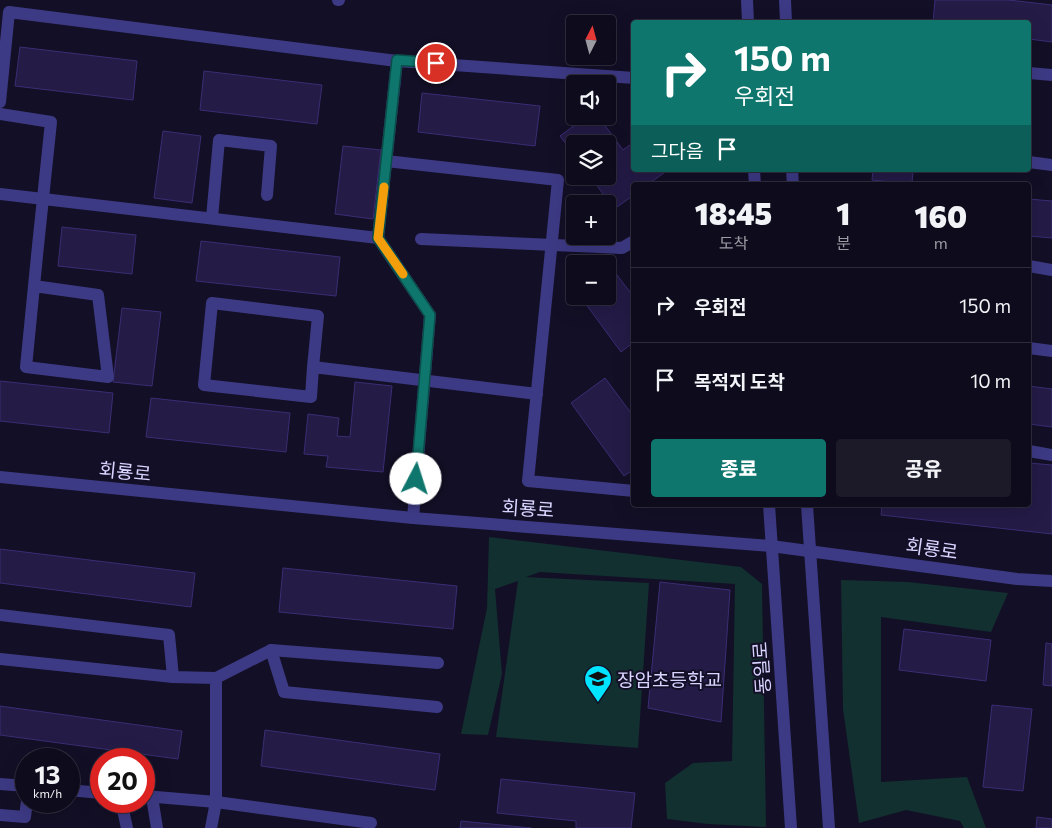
<!DOCTYPE html>
<html lang="ko">
<meta charset="utf-8">
<style>
:root{--surface:#0e0b1c;--page:#1c1929;--text:#f1f3f6;--muted:#9b9ba3;--line:#2e2b3b;--accent:#0f766e}
body{margin:0;font-family:Commissioner,"Noto Sans KR",sans-serif;background:var(--page);color:var(--text);height:100vh;display:flex;flex-direction:column;font-size:19px;white-space:nowrap}
*{box-sizing:border-box;margin:0}
p{font-size:16px;color:var(--muted)}
.icon{flex:none;width:28px;height:28px;fill:none;stroke:currentColor;stroke-width:2;stroke-linecap:round;stroke-linejoin:round}
.map{position:relative;flex:1;overflow:hidden}
.sheet{position:absolute;left:631px;top:182px;width:400px;height:325px;display:flex;flex-direction:column;background:var(--surface);border-radius:5px;box-shadow:0 5px 20px #0002,0 0 0 1px var(--line)}
.sheet>*{flex:none}
.top-card{position:absolute;left:631px;top:20px;width:400px;height:152px;border-radius:5px;box-shadow:0 5px 20px #0002,0 0 0 1px var(--line);background:#0f766e;color:#fff;overflow:hidden}
.needle{width:32px;rotate:6deg}
.fabs{position:absolute;left:566px;top:15px;display:grid;gap:10px}
.fabs a{display:grid;place-items:center;width:50px;height:50px;border-radius:5px;background:var(--surface);box-shadow:0 5px 20px #0002,0 0 0 1px var(--line);font-size:25px}
.speed{position:absolute;left:15px;top:748px;display:flex;gap:10px;font-size:25px;font-weight:700;text-align:center}
.speed>*{display:grid;place-content:center;width:65px;height:65px;border-radius:50%;background:var(--surface);box-shadow:0 5px 20px #0002,0 0 0 1px var(--line);line-height:1}
.speed small{font-size:12px;font-weight:400}
.speed .limit{border:8px solid #d22;background:#fff;color:#111}
.pin{position:absolute;display:grid;place-items:center;width:42px;height:42px;color:#fff;margin:-21px;border:2px solid #fff;border-radius:50%;box-shadow:0 1px 5px #0007}
.me{position:absolute;width:55px;margin:-28px;rotate:5deg;stroke-linejoin:round;filter:drop-shadow(0 0 4px #0008)}
.turn{display:flex;align-items:center;gap:18px;height:105px;padding:0 20px;font-size:22px}
.turn .icon{width:65px;height:65px;stroke-width:2.5}
.turn b{display:block;font-size:35px;line-height:42px}
.then{display:flex;align-items:center;height:48px;padding:0 20px;background:#0003;gap:10px;font-size:19px}
.eta{display:flex;justify-content:space-evenly;align-items:center;height:85px;text-align:center}
.eta b{font-size:30px;font-weight:800;line-height:35px}
.action{display:flex;gap:10px;margin-top:auto;padding:10px 20px}
.action a{flex:1;height:58px;border-radius:5px;background:var(--accent);color:#fff;font-size:20px;font-weight:800;line-height:58px;text-align:center}
.action a+a{background:var(--page);color:var(--text)}
ul{padding:0;list-style:none}
li{display:flex;align-items:center;gap:15px;height:75px;padding:0 20px;border-top:1px solid var(--line)}
li div{flex:1}
li b{display:block;font-size:19px}
li em{font-style:normal}
.map>svg:first-child{display:block}
.green{fill:#12302f}
.building{fill:#241b47;stroke:#3b2d73}
.lines{fill:none;stroke-linecap:round;stroke-linejoin:round}
.minor{stroke:#3d3a85;stroke-width:12}
.route-casing{stroke:#0a4d48;stroke-width:12}
.route{stroke:#0f766e;stroke-width:9}
.slow{stroke:#f59e0b;stroke-width:9}
.labels{text-anchor:middle;dominant-baseline:central;stroke-width:4;stroke-linejoin:round;paint-order:stroke}
.street-label{font-size:19px;fill:#d9d4ff;stroke:#130f26}
.poi-label{font-size:19px;fill:#d9d4ff;stroke:#130f26;text-anchor:start}
</style>
<div class="map">
<svg width="1052" height="828" viewBox="0 0 1052 828">
<rect width="100%" height="100%" fill="#130f26"/>
<!-- green -->
<g class="green">
<path d="M489 537 741 567 762 584 766 827 708 824 667 819 665 783 693 763 732 761 735 584 540 572 526 577 649 583 638 748 496 737 518 581 495 589 502 674 488 735 461 734 487 608Z"/>
<path d="M841 580 908 582 1008 593 991 632 881 617V782L967 777 986 828H964L960 821 906 810 859 823 843 709Z"/>
</g>
<!-- building -->
<g class="building">
<path d="M935 0H1009L1052 5V42L1029 39V22H933Z"/>
<path d="M20 47 137 61 133 100 15 86Z"/>
<path d="M204 71 322 85 317 124 200 110Z"/>
<path d="M422 93 540 106 535 146 418 132Z"/>
<path d="M587 116H598L623 150 634 142V170H668L647 185H634V195L614 209 590 176H608V144H575V156L560 136Z"/>
<path d="M163 131 201 136 192 203 154 198Z"/>
<path d="M343 146 381 150 373 219 335 214Z"/>
<path d="M873 170H913L912 184 872 180Z"/>
<path d="M1029 199 1052 201V238L1029 236Z"/>
<path d="M62 227 136 235 132 274 58 266Z"/>
<path d="M201 241 340 257 336 296 196 281Z"/>
<path d="M601 254 630 292 634 290V342L621 352 580 296H608V264H587Z"/>
<path d="M575 273V289L567 278Z"/>
<path d="M122 308 161 312 152 386 113 382Z"/>
<path d="M605 378 634 417V469L624 476 571 403Z"/>
<path d="M0 381 113 393 109 433 0 421Z"/>
<path d="M355 382 392 386 383 472 326 467 328 456 304 454 308 414 339 418 337 436 350 437Z"/>
<path d="M1029 386 1052 389V427L1029 424Z"/>
<path d="M151 398 290 413 286 452 146 437Z"/>
<path d="M1029 463 1052 465V534L881 515 882 505H1029Z"/>
<path d="M0 549 195 573 191 607 0 583Z"/>
<path d="M283 568 457 586 453 629 279 612Z"/>
<path d="M660 582 730 590 721 722 648 708Z"/>
<path d="M904 629 991 640 986 681 899 670Z"/>
<path d="M1046 643 1052 644V686L1043 685Z"/>
<path d="M992 705 1032 709 1023 791 983 787Z"/>
<path d="M0 706 182 731 178 759 0 735Z"/>
<path d="M265 730 440 754 435 790 261 766Z"/>
<path d="M501 779 635 793 631 828H576V821L497 813Z"/>
<path d="M1037 817 1052 819V828H1036Z"/>
<path d="M461 821 531 828H460Z"/>
</g>
<g class="lines">
<!-- minor -->
<g class="minor">
<path d="M338 0H339"/>
<path d="M747 0 748 22"/>
<path d="M785 0 786 22"/>
<path d="M397 61 634 78"/>
<path d="M1029 73 1052 75"/>
<path d="M0 102 9 12 397 61 378 238"/>
<path d="M0 114 51 122C42 204 34 285 26 367L108 377 98 295 34 286"/>
<path d="M386 161 558 180 528 481 634 491"/>
<path d="M1029 162 1052 165"/>
<path d="M754 170 755 185"/>
<path d="M792 170 793 185"/>
<path d="M0 194 378 238 430 315 413 518"/>
<path d="M212 218 219 140 271 146 267 195"/>
<path d="M421 239 622 248 634 241"/>
<path d="M1029 266 1052 270"/>
<path d="M1029 348 1052 351"/>
<path d="M313 367 311 397 204 385 212 303 318 316 313 367 537 394"/>
<path d="M1029 451 1052 455"/>
<path d="M0 477 413 518 771 546 1017 579 1052 581"/>
<path d="M769 505 791 828"/>
<path d="M807 505 829 828"/>
<path d="M0 615 169 635 173 677"/>
<path d="M271 650 284 692 437 707"/>
<path d="M0 659 173 677 216 678V802L211 828"/>
<path d="M216 678 271 650 438 663"/>
<path d="M0 784 26 786"/>
<path d="M69 790 101 793"/>
<path d="M144 796 216 802 371 823"/>
<path d="M152 797 157 828"/>
<path d="M121 801 127 828"/>
<path d="M0 815 25 817 27 801"/>
</g>
</g>
<g class="lines">
<defs>
<path id="route" d="M416 479 430 315 378 238 397 60 436 63"/>
</defs>
<!-- route casing -->
<use href="#route" class="route-casing"/>
<!-- route -->
<use href="#route" class="route"/>
<!-- slow -->
<path class="slow" d="M384 187 378 238 403 274"/>
</g>
<!-- icons -->
<defs>
<symbol id="school-pin" viewBox="-11 -11 22 30"><path d="M0 17L-7.5 6A9.5 9.5 0 1 1 7.5 6Z" fill="#00e5ff" stroke="#130f26"/><path d="M0-5L7-2L0 1L-7-2ZM-4 1L0 2.5L4 1V4Q0 6-4 4Z" fill="#111"/></symbol>
</defs>
<g fill-rule="evenodd">
<use href="#school-pin" x="582" y="663" width="32" height="43"/>
</g>
<g class="labels">
<!-- street labels -->
<g class="street-label">
<text transform="translate(125 471) rotate(6)">회룡로</text>
<text transform="translate(528 508) rotate(4)">회룡로</text>
<text transform="translate(932 548) rotate(8)">회룡로</text>
<text transform="translate(761 668) rotate(-94)">동일로</text>
</g>
<!-- poi labels -->
<g class="poi-label">
<text x="617" y="679">장암초등학교</text>
</g>
</g>
</svg>
<div class="fabs">
<a><svg class="needle" viewBox="-14 -14 28 28"><path d="M0-13l5 13h-10z" fill="#e53935"/><path d="M0 13l5-13h-10z" fill="#9b9ba3"/></svg></a>
<a><svg class="icon" aria-label="sound" viewBox="0 0 24 24"><path d="M4 9h4l5-4v14l-5-4H4zM17 9q2 3 0 6"/></svg></a>
<a><svg class="icon" aria-label="layers" viewBox="0 0 24 24"><path d="M12 4l9 5-9 5-9-5zM3 14l9 5 9-5"/></svg></a>
<a>+</a>
<a>−</a>
</div>
<div class="speed"><div>13<small>km/h</small></div><div class="limit">20</div></div>
<div class="pin" style="left:436px;top:63px;background:#d93025"><svg class="icon" aria-label="arrive" viewBox="0 0 24 24"><path d="M6 21V4h12l-3 4 3 4H6"/></svg></div>
<svg class="me" style="left:416px;top:479px" viewBox="-20 -20 40 40"><circle r="19" fill="#fff"/><path d="M0-13L10 11 0 6-10 11z" fill="#0f766e"/></svg>
<div class="top-card">
<div class="turn"><svg class="icon" aria-label="right" viewBox="0 0 24 24"><path d="M7 20v-9h11M14 6l5 5-5 5"/></svg><div><b>150 m</b>우회전</div></div>
<div class="then">그다음<svg class="icon" aria-label="arrive" viewBox="0 0 24 24"><path d="M6 21V4h12l-3 4 3 4H6"/></svg></div>
</div>
<section class="sheet">
<div class="eta">
<div><b>18:45</b><p>도착</p></div>
<div><b>1</b><p>분</p></div>
<div><b>160</b><p>m</p></div>
</div>
<ul>
<li><svg class="icon" aria-label="right" viewBox="0 0 24 24"><path d="M7 20v-9h11M14 6l5 5-5 5"/></svg><div><b>우회전</b></div><em>150 m</em></li>
<li><svg class="icon" aria-label="arrive" viewBox="0 0 24 24"><path d="M6 21V4h12l-3 4 3 4H6"/></svg><div><b>목적지 도착</b></div><em>10 m</em></li>
</ul>
<div class="action"><a>종료</a><a>공유</a></div>
</section>
</div>
